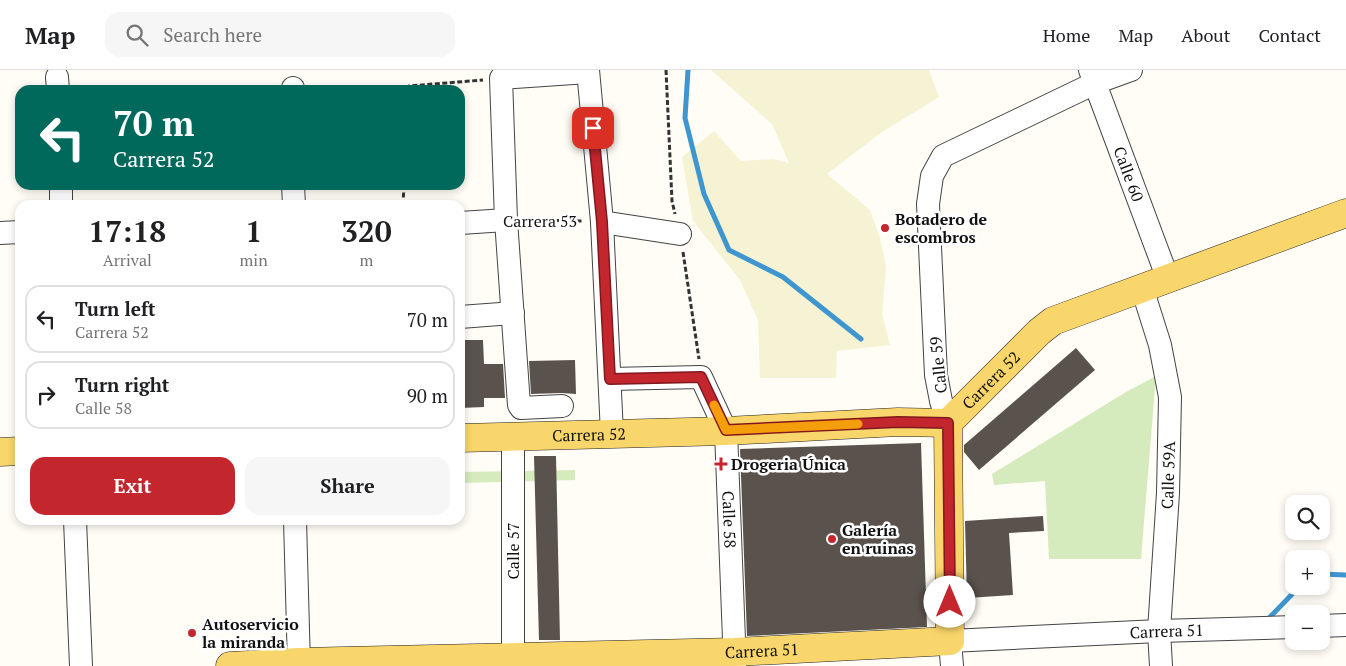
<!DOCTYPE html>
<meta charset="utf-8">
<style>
:root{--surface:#fff;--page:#f6f6f6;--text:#202124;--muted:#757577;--line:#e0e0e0;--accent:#c4262e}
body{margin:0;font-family:"PT Serif",serif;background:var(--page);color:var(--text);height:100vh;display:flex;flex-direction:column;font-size:19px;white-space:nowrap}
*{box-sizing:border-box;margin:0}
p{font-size:16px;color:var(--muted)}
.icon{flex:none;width:28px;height:28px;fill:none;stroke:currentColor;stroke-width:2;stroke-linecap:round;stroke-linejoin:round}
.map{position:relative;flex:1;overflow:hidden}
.panel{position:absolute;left:15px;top:130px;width:450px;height:325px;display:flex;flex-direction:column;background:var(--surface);border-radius:15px;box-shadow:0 2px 8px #0003}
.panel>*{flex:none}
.banner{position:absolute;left:15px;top:15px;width:450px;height:105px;border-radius:15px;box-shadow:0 2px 8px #0003;background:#00695c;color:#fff;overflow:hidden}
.fabs{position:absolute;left:1285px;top:425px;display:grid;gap:10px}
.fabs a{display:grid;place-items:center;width:45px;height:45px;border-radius:10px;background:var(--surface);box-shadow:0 2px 8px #0003;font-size:25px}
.pin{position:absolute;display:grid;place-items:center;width:42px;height:42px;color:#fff;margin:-21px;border-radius:10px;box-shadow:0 2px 8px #0006}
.me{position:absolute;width:55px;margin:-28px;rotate:0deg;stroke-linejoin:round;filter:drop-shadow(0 0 4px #0008)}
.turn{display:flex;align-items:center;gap:18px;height:105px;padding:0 15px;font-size:22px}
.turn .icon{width:65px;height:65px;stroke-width:2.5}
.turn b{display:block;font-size:35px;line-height:42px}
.eta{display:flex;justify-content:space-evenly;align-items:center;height:85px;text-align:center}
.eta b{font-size:30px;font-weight:700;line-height:35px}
.button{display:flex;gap:10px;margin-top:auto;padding:10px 15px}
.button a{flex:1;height:58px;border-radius:15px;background:var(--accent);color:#fff;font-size:20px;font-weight:700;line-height:58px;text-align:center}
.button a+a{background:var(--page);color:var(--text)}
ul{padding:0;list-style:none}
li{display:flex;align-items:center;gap:15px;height:68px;margin:0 10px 8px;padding:0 5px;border:2px solid var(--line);border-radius:15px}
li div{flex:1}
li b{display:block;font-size:19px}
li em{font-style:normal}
header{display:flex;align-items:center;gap:30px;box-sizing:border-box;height:70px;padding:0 25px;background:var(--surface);border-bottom:1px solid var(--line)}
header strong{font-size:24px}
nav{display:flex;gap:28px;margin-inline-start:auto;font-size:18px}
.search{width:350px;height:45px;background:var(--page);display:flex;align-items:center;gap:12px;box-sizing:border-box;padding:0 18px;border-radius:15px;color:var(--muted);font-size:19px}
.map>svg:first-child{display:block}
.farmland{fill:#f6f3d4}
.green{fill:#d5ebbd}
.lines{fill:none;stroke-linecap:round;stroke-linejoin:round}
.stream{stroke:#3f96cf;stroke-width:5}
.building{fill:#5a524d}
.minor-casing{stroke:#444;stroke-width:24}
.major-casing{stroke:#222;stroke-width:29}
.path{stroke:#333;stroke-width:3;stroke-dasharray:5 2.5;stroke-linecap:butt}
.minor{stroke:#fff;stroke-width:22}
.major{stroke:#f9d66b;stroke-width:28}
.route-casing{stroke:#7f191e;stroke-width:12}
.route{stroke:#c4262e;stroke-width:9}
.slow{stroke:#f59e0b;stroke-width:9}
.poi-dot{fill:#c4262e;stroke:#fff;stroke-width:2}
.labels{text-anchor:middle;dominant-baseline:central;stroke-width:5;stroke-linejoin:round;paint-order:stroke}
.street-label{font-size:16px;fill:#111;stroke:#fff}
.poi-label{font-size:16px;font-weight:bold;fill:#111;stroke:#fff;text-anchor:start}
</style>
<header>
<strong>Map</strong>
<div class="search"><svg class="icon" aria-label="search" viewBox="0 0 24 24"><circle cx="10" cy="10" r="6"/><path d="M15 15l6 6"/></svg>Search here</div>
<nav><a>Home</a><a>Map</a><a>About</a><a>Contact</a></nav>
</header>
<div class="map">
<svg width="1346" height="596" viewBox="0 0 1346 596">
<rect width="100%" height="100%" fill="#fffdf5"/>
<!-- farmland -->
<path class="farmland" d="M711 0H929L939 27 882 62 827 104 870 140 880 168 886 197 882 244 890 275 837 281 836 308H760L758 250 740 210 693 151 682 87 714 61 741 91 773 89 789 93 772 54Z"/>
<!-- green -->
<g class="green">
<path d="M1156 306 1141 489H1049L1045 411 994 415 992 404 1126 322Z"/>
<path d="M575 400V410L460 413V402Z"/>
</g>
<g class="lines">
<!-- stream -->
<g class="stream">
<path d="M688 0 685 48 704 124 729 180 783 207 861 269"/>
<path d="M1321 504 1346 505"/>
<path d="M1270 547 1300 516"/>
</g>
</g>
<!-- building -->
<g class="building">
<path d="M460 270H483L484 294H503L505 328H484V337L460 338Z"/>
<path d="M1076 278 1095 300 979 400 964 382V375Z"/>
<path d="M575 290 576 324 561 323 531 324 529 291Z"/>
<path d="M921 373 927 557 747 566 740 379Z"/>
<path d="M534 386H556L560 570H539Z"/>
<path d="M1043 446 1044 461 1009 463 1013 525 967 528 965 451Z"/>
</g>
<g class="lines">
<defs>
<g id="minor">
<path d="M588 0 602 152 612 364"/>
<path id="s1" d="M1090 0 1168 209"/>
<path d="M57 7 58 20"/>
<path d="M293 18V20"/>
<path d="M61 115V135"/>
<path d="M293 115 294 135"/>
<path d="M602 152 680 164"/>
<path d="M460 153 506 150"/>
<path d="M0 163 20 162"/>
<path d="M1142 218 1160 275 1170 327 1168 423 1159 561 1161 596"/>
<path d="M460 247 513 243"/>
<path id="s2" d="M610 309 701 307 726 361 735 596"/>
<path d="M562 336 521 338 519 335 506 150 501 8 588 2"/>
<path d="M948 353 941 331 936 305 928 134 932 106 943 86 1095 13 1131 0"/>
<path d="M513 367V596"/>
<path d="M75 450 81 596"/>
<path d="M295 450 299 596"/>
<path d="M1321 556 1346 555"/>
<path id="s3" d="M952 596 950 571 1159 561 1294 557"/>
</g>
<g id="major">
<path id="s4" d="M460 368 726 361 898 352 948 353 1039 262 1053 251 1346 143"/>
<path d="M0 382 20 381"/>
<path id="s5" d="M230 596 299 592 735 582 950 571 948 353"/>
</g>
</defs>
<!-- minor casing -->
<use href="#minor" class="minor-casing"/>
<!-- major casing -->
<use href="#major" class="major-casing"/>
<!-- path -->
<g class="path">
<path d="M666 0 672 131 675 144"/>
<path d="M408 20 409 16 483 10"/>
<path d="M403 135 404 115"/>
<path d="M524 150 583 151"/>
<path d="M683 182 699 289"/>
</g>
<!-- minor -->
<use href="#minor" class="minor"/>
<!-- major -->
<use href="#major" class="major"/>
</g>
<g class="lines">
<defs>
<path id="route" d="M593 58 602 152 610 309 701 307 726 360 898 352 948 353 950 532"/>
</defs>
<!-- route casing -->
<use href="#route" class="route-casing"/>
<!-- route -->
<use href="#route" class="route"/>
<!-- slow -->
<path class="slow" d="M714 335 726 360 858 354"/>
</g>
<!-- markers -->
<g class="poi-dot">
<circle cx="885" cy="158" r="5"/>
<path d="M718.5 386.5h5v5h5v5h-5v5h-5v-5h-5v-5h5z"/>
<circle cx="832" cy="469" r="5"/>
<circle cx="192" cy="563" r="5"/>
</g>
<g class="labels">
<!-- street labels -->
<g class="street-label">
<text stroke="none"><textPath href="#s1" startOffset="111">Calle 60</textPath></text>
<text x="540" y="151">Carrera 53</text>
<text transform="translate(938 295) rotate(-96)">Calle 59</text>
<text stroke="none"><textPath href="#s4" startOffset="549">Carrera 52</textPath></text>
<text stroke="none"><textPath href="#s4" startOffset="129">Carrera 52</textPath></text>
<text transform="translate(1168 405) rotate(-88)">Calle 59A</text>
<text stroke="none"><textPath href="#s2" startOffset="239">Calle 58</textPath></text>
<text transform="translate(513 481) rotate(-90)">Calle 57</text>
<text stroke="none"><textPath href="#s3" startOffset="242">Carrera 51</textPath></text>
<text stroke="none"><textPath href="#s5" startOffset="532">Carrera 51</textPath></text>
</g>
<!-- poi labels -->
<g class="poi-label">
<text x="895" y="149">Botadero de<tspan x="895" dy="18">escombros</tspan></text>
<text x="731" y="394">Drogeria Única</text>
<text x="842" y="460">Galería<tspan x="842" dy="18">en ruinas</tspan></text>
<text x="202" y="554">Autoservicio<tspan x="202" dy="18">la miranda</tspan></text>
</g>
</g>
</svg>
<div class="fabs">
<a><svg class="icon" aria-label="search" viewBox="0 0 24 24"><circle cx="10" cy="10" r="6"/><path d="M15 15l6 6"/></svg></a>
<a>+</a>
<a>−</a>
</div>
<div class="pin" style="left:593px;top:58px;background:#d93025"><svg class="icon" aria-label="arrive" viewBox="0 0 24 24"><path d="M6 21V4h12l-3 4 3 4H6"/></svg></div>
<svg class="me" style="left:950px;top:532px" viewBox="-20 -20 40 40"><circle r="19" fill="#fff"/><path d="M0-13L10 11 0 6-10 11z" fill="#c4262e"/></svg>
<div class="banner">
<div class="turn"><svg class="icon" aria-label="left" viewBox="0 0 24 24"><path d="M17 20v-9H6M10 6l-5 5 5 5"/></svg><div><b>70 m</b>Carrera 52</div></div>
</div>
<section class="panel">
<div class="eta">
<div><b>17:18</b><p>Arrival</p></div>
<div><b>1</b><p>min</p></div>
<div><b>320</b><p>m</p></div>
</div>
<ul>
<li><svg class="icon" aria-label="left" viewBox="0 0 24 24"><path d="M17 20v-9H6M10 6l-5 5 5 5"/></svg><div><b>Turn left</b><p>Carrera 52</p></div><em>70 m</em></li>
<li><svg class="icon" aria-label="right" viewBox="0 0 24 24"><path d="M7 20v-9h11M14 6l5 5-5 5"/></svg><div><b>Turn right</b><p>Calle 58</p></div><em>90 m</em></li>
</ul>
<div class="button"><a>Exit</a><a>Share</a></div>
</section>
</div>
